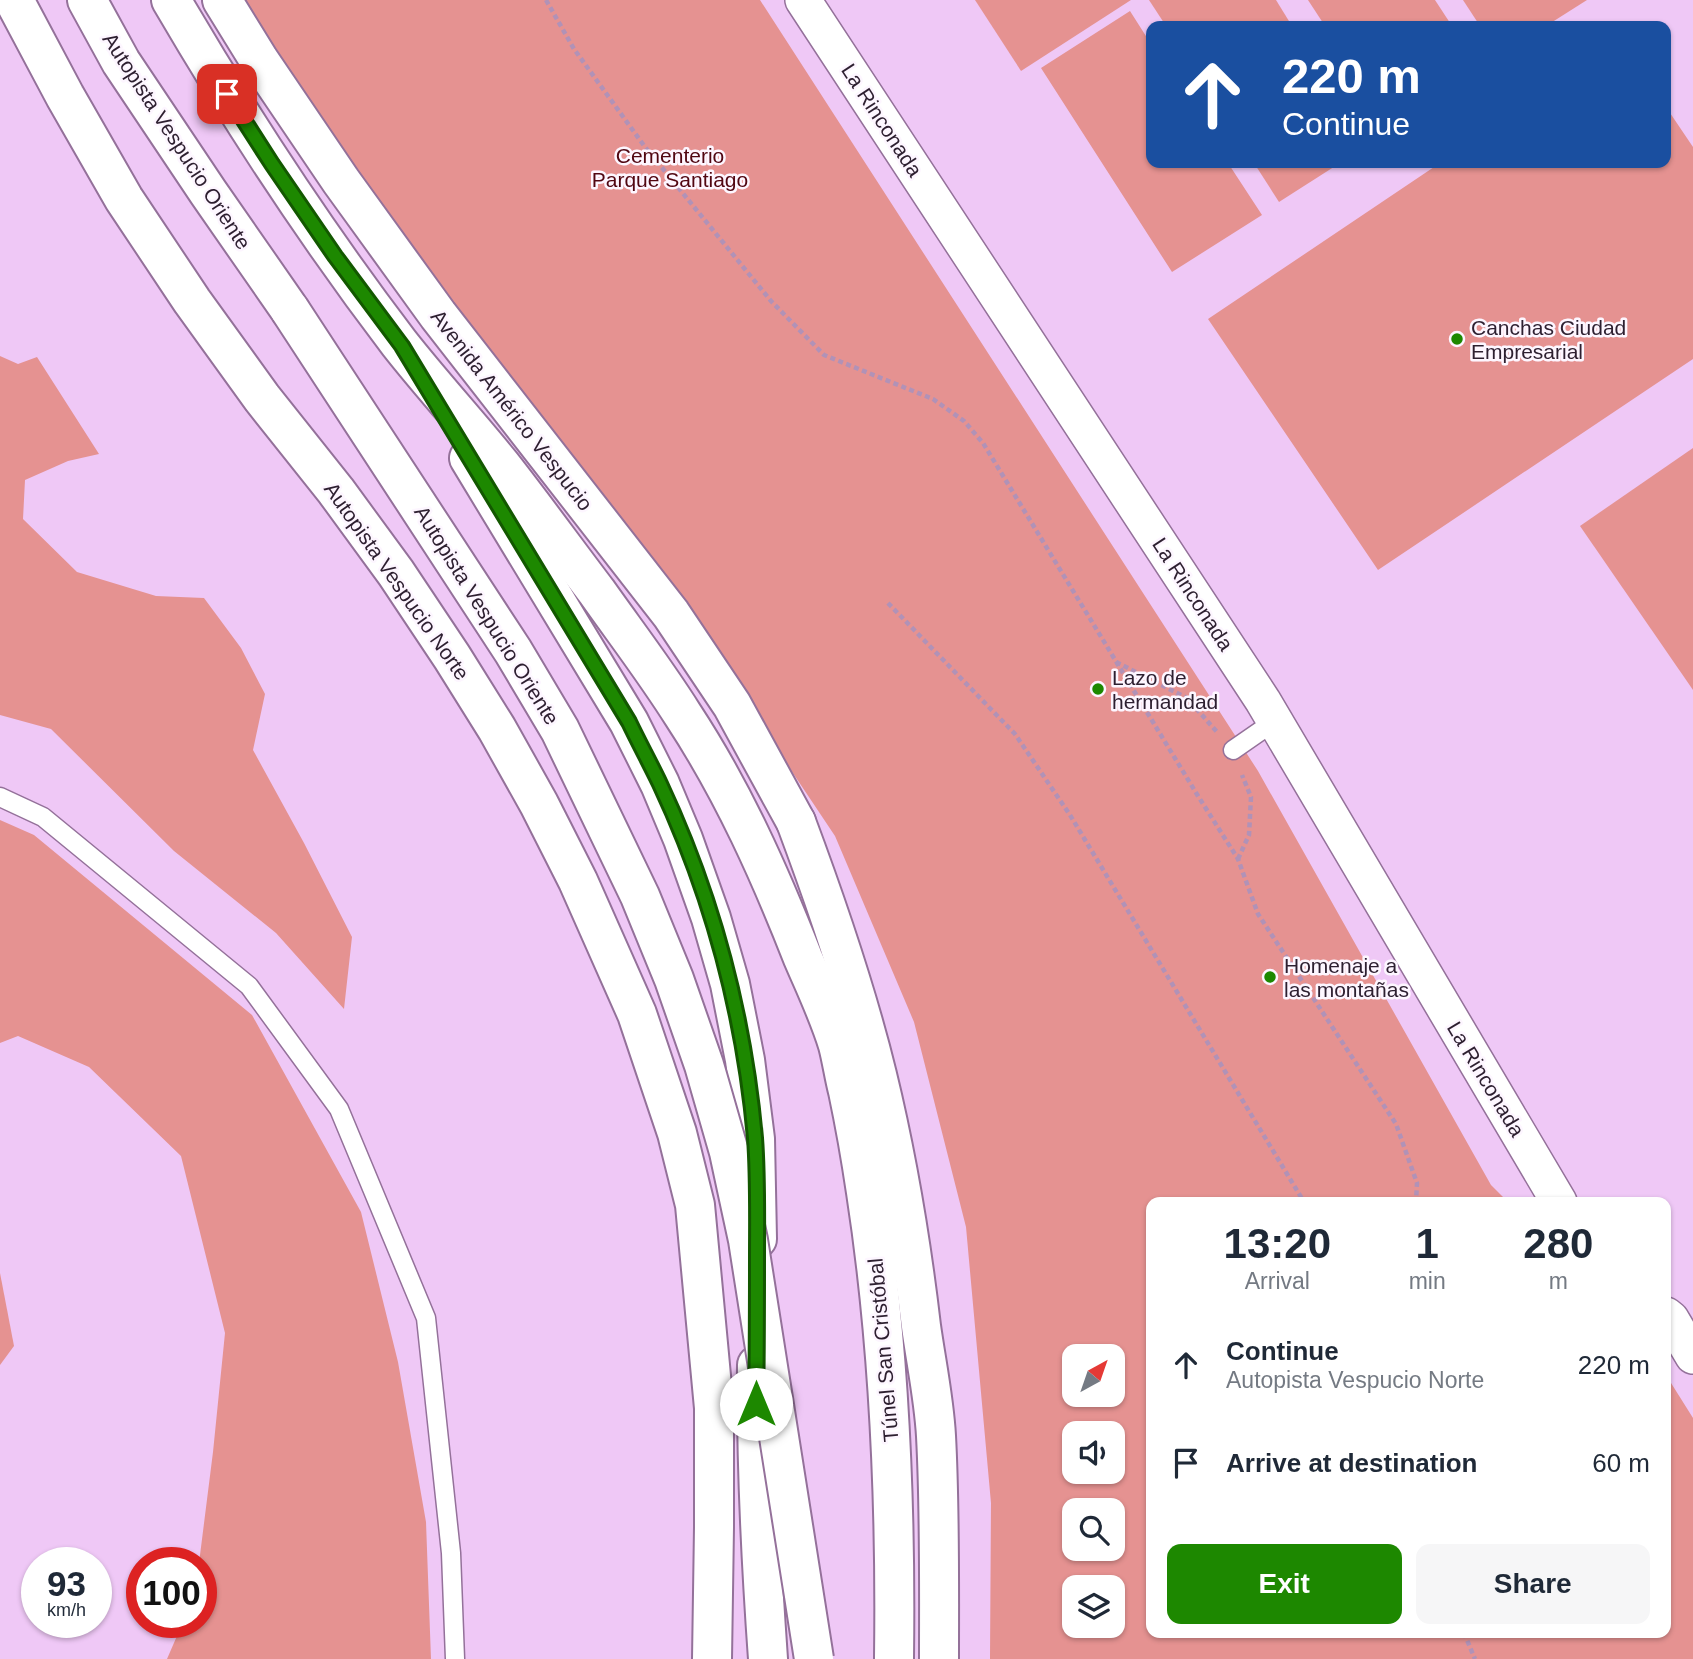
<!DOCTYPE html>
<meta charset="utf-8">
<style>
:root{--surface:#fff;--page:#f6f6f7;--text:#1f2937;--muted:#747a83;--accent:#1d8800}
body{margin:0;font-family:Helvetica,sans-serif;background:var(--page);color:var(--text);height:100vh;display:flex;flex-direction:column;font-size:26px;white-space:nowrap}
*{box-sizing:border-box;margin:0}
p{font-size:23px;color:var(--muted)}
.icon{flex:none;width:38px;height:38px;fill:none;stroke:currentColor;stroke-width:2;stroke-linecap:round;stroke-linejoin:round}
.map{position:relative;flex:1;overflow:hidden}
.side{position:absolute;left:1146px;top:1197px;width:525px;height:441px;display:flex;flex-direction:column;background:var(--surface);border-radius:14px;box-shadow:0 2px 5px #0004}
.side>*{flex:none}
.banner{position:absolute;left:1146px;top:21px;width:525px;height:147px;border-radius:14px;box-shadow:0 2px 5px #0004;background:#1a4fa0;color:#fff;overflow:hidden}
.needle{width:46px;rotate:40deg}
.tools{position:absolute;left:1062px;top:1344px;display:grid;gap:14px}
.tools a{display:grid;place-items:center;width:63px;height:63px;border-radius:14px;background:var(--surface);box-shadow:0 2px 5px #0004;font-size:35px}
.speed{position:absolute;left:21px;top:1547px;display:flex;gap:14px;font-size:35px;font-weight:700;text-align:center}
.speed>*{display:grid;place-content:center;width:91px;height:91px;border-radius:50%;background:var(--surface);box-shadow:0 2px 5px #0004;line-height:1}
.speed small{font-size:18px;font-weight:400}
.speed .limit{border:10px solid #d22;background:#fff;color:#111}
.pin{position:absolute;display:grid;place-items:center;width:60px;height:60px;color:#fff;margin:-30px;border-radius:14px;box-shadow:0 4px 10px #0006}
.me{position:absolute;width:77px;margin:-38px;rotate:0deg;stroke-linejoin:round;filter:drop-shadow(0 0 5px #0008)}
.turn{display:flex;align-items:center;gap:24px;height:147px;padding:0 21px;font-size:32px}
.turn .icon{width:91px;height:91px;stroke-width:2.5}
.turn b{display:block;font-size:49px;line-height:60px}
.eta{display:flex;justify-content:space-evenly;align-items:center;height:119px;text-align:center}
.eta b{font-size:42px;font-weight:800;line-height:49px}
.cta{display:flex;gap:14px;margin-top:auto;padding:14px 21px}
.cta a{flex:1;height:80px;border-radius:14px;background:var(--accent);color:#fff;font-size:28px;font-weight:800;line-height:80px;text-align:center}
.cta a+a{background:var(--page);color:var(--text)}
ul{padding:0;list-style:none}
li{display:flex;align-items:center;gap:21px;height:98px;padding:0 21px}
li div{flex:1}
li b{display:block;font-size:26px}
li em{font-style:normal}
.map>svg:first-child{display:block}
.green{fill:#e59291;fill-rule:evenodd}
.lines{fill:none;stroke-linecap:round;stroke-linejoin:round}
.lane-casing{stroke:#94719a;stroke-width:21}
.street-casing{stroke:#94719a;stroke-width:38}
.secondary-casing{stroke:#94719a;stroke-width:42}
.highway-casing{stroke:#94719a;stroke-width:42}
.path{stroke:#b192b7;stroke-width:4.5;stroke-dasharray:5 3.5;stroke-linecap:butt}
.lane{stroke:#fff;stroke-width:18}
.street{stroke:#fff;stroke-width:35}
.secondary{stroke:#fff;stroke-width:38}
.highway{stroke:#fff;stroke-width:38}
.highway-bridge-casing{stroke:#94719a;stroke-width:42;stroke-linecap:butt}
.highway-bridge{stroke:#fff;stroke-width:38}
.route-casing{stroke:#135800;stroke-width:18}
.route{stroke:#1d8800;stroke-width:12}
.poi-dot{fill:#1d8800;stroke:#fdf6ff;stroke-width:2.5}
.labels{text-anchor:middle;dominant-baseline:central;stroke-width:5;stroke-linejoin:round;paint-order:stroke}
.street-label{font-size:21px;fill:#2d1f30;stroke:#fdf6ff}
.park-label{font-size:21px;fill:#510611;stroke:#fdf6ff}
.poi-label{font-size:21px;fill:#2d1f30;stroke:#fdf6ff;text-anchor:start}
</style>
<div class="map">
<svg width="1693" height="1659" viewBox="0 0 1693 1659">
<rect width="100%" height="100%" fill="#efc8f6"/>
<!-- green -->
<g class="green">
<path d="M240 0H760L1258 771 1491 1185 1508 1202H1152V1633H1666V1375L1693 1418V1659H990L991 1503 966 1227 914 1022 835 836 714 655 482 352 263 41ZM1074 1356H1113V1395H1074ZM1074 1433H1113V1472H1074ZM1074 1510H1113V1549H1074ZM1074 1587H1113V1626H1074Z"/>
<path d="M975 0H1131L1021 71Z"/>
<path d="M1149 0H1276L1292 26H1166Z"/>
<path d="M1308 0H1435L1452 26H1325Z"/>
<path d="M1463 0H1587L1546 26H1480Z"/>
<path d="M1130 11 1151 44 1152 163H1228L1262 215 1172 272 1041 68Z"/>
<path d="M1666 107 1693 147V359L1378 570 1208 319 1440 163H1666Z"/>
<path d="M1254 163H1340L1279 202Z"/>
<path d="M0 356 18 364 37 357 99 454 68 461 25 480 23 519 77 572 156 596 204 598 241 648 265 694 253 750 304 843 352 937 344 1009 276 933 174 851 51 729 0 715Z"/>
<path d="M1693 448V690L1580 526Z"/>
<path d="M0 820 34 835 252 1015 361 1212 398 1362 426 1522 431 1659H167L183 1622H201V1563H199L213 1452 225 1333 181 1156 89 1067 18 1036 0 1043Z"/>
<path d="M0 1273 14 1346 0 1365Z"/>
</g>
<g class="lines">
<defs>
<g id="lane">
<path d="M1233 750 1275 721"/>
<path d="M0 797 43 817 249 986 339 1109 426 1318 451 1553 455 1659"/>
</g>
<g id="street">
<path d="M803 0 1263 701 1559 1202"/>
<path d="M1666 1315 1671 1319 1693 1356"/>
</g>
<path id="secondary" d="M222 0 259 60 341 181 438 315 671 614 732 705 796 822"/>
<g id="highway">
<path d="M14 0 65 96 124 199 192 301 262 398 336 491 396 573 452 657 497 729 539 804 578 881 637 1014 677 1133 695 1205 714 1408V1527L712 1659"/>
<path d="M87 0 121 62 208 192 290 310"/>
<path d="M171 0C240 118 316 234 399 343 432 385 468 424 501 465 534 507 565 550 597 592 626 633 656 672 683 715 733 791 770 874 803 958 815 986 829 1015 838 1045 842 1060 844 1076 848 1091 855 1124 861 1158 866 1192 890 1347 896 1503 894 1659"/>
<path d="M469 458 629 722 660 784 683 839 711 918 730 984 745 1060 755 1139 757 1239"/>
<path d="M796 822C827 905 856 989 877 1075 897 1157 911 1241 921 1326 926 1362 934 1399 936 1436 940 1510 939 1585 939 1659"/>
<path d="M757 1365C756 1463 761 1561 768 1659"/>
</g>
</defs>
<!-- lane casing -->
<use href="#lane" class="lane-casing"/>
<!-- street casing -->
<use href="#street" class="street-casing"/>
<!-- secondary casing -->
<use href="#secondary" class="secondary-casing"/>
<!-- highway casing -->
<use href="#highway" class="highway-casing"/>
<!-- path -->
<g class="path">
<path d="M546 0 574 49 645 147 771 301 824 355 933 399 964 421 983 443 1198 796 1238 859 1258 914 1396 1124 1417 1183 1416 1202"/>
<path d="M888 603 1015 734 1070 815 1304 1202"/>
<path d="M1116 662 1187 698 1217 732"/>
<path d="M1238 859 1249 835 1251 797 1242 775"/>
<path d="M1464 1633 1475 1659"/>
</g>
<!-- lane -->
<use href="#lane" class="lane"/>
<!-- street -->
<use href="#street" class="street"/>
<!-- secondary -->
<use href="#secondary" class="secondary"/>
<!-- highway -->
<use href="#highway" class="highway"/>
<defs>
<path id="highway-bridge" d="M290 310 513 651 560 730 640 896 674 979 704 1065 729 1152 748 1240 814 1659"/>
</defs>
<!-- highway-bridge casing -->
<use href="#highway-bridge" class="highway-bridge-casing"/>
<!-- highway-bridge -->
<use href="#highway-bridge" class="highway-bridge"/>
</g>
<g class="lines">
<defs>
<path id="route" d="M227 94 272 164 335 256 402 346 629 722C639 743 650 763 660 784 712 895 744 1016 755 1138 758 1178 757 1220 757 1260 757 1308 757 1356 756 1404"/>
</defs>
<!-- route casing -->
<use href="#route" class="route-casing"/>
<!-- route -->
<use href="#route" class="route"/>
</g>
<!-- markers -->
<g class="poi-dot">
<circle cx="1457" cy="339" r="7"/>
<circle cx="1098" cy="689" r="7"/>
<circle cx="1270" cy="977" r="7"/>
</g>
<g class="labels">
<!-- street labels -->
<g class="street-label">
<text transform="translate(882 120) rotate(57)">La Rinconada</text>
<text transform="translate(177 141) rotate(57)">Autopista Vespucio Oriente</text>
<text transform="translate(512 410) rotate(52)">Avenida Américo Vespucio</text>
<text transform="translate(397 581) rotate(55)">Autopista Vespucio Norte</text>
<text transform="translate(1193 594) rotate(57)">La Rinconada</text>
<text transform="translate(487 615) rotate(58)">Autopista Vespucio Oriente</text>
<text transform="translate(1486 1079) rotate(59)">La Rinconada</text>
<text transform="translate(883 1350) rotate(-95)">Túnel San Cristóbal</text>
</g>
<!-- park labels -->
<g class="park-label">
<text x="670" y="155">Cementerio<tspan x="670" dy="24">Parque Santiago</tspan></text>
</g>
<!-- poi labels -->
<g class="poi-label">
<text x="1471" y="327">Canchas Ciudad<tspan x="1471" dy="24">Empresarial</tspan></text>
<text x="1112" y="677">Lazo de<tspan x="1112" dy="24">hermandad</tspan></text>
<text x="1284" y="965">Homenaje a<tspan x="1284" dy="24">las montañas</tspan></text>
</g>
</g>
</svg>
<div class="tools">
<a><svg class="needle" viewBox="-14 -14 28 28"><path d="M0-13l5 13h-10z" fill="#e53935"/><path d="M0 13l5-13h-10z" fill="#747a83"/></svg></a>
<a><svg class="icon" aria-label="sound" viewBox="0 0 24 24"><path d="M4 9h4l5-4v14l-5-4H4zM17 9q2 3 0 6"/></svg></a>
<a><svg class="icon" aria-label="search" viewBox="0 0 24 24"><circle cx="10" cy="10" r="6"/><path d="M15 15l6 6"/></svg></a>
<a><svg class="icon" aria-label="layers" viewBox="0 0 24 24"><path d="M12 4l9 5-9 5-9-5zM3 14l9 5 9-5"/></svg></a>
</div>
<div class="speed"><div>93<small>km/h</small></div><div class="limit">100</div></div>
<div class="pin" style="left:227px;top:94px;background:#d93025"><svg class="icon" aria-label="arrive" viewBox="0 0 24 24"><path d="M6 21V4h12l-3 4 3 4H6"/></svg></div>
<svg class="me" style="left:756px;top:1404px" viewBox="-20 -20 40 40"><circle r="19" fill="#fff"/><path d="M0-13L10 11 0 6-10 11z" fill="#1d8800"/></svg>
<div class="banner">
<div class="turn"><svg class="icon" aria-label="ahead" viewBox="0 0 24 24"><path d="M12 20V5M6 11l6-6 6 6"/></svg><div><b>220 m</b>Continue</div></div>
</div>
<section class="side">
<div class="eta">
<div><b>13:20</b><p>Arrival</p></div>
<div><b>1</b><p>min</p></div>
<div><b>280</b><p>m</p></div>
</div>
<ul>
<li><svg class="icon" aria-label="ahead" viewBox="0 0 24 24"><path d="M12 20V5M6 11l6-6 6 6"/></svg><div><b>Continue</b><p>Autopista Vespucio Norte</p></div><em>220 m</em></li>
<li><svg class="icon" aria-label="arrive" viewBox="0 0 24 24"><path d="M6 21V4h12l-3 4 3 4H6"/></svg><div><b>Arrive at destination</b></div><em>60 m</em></li>
</ul>
<div class="cta"><a>Exit</a><a>Share</a></div>
</section>
</div>
